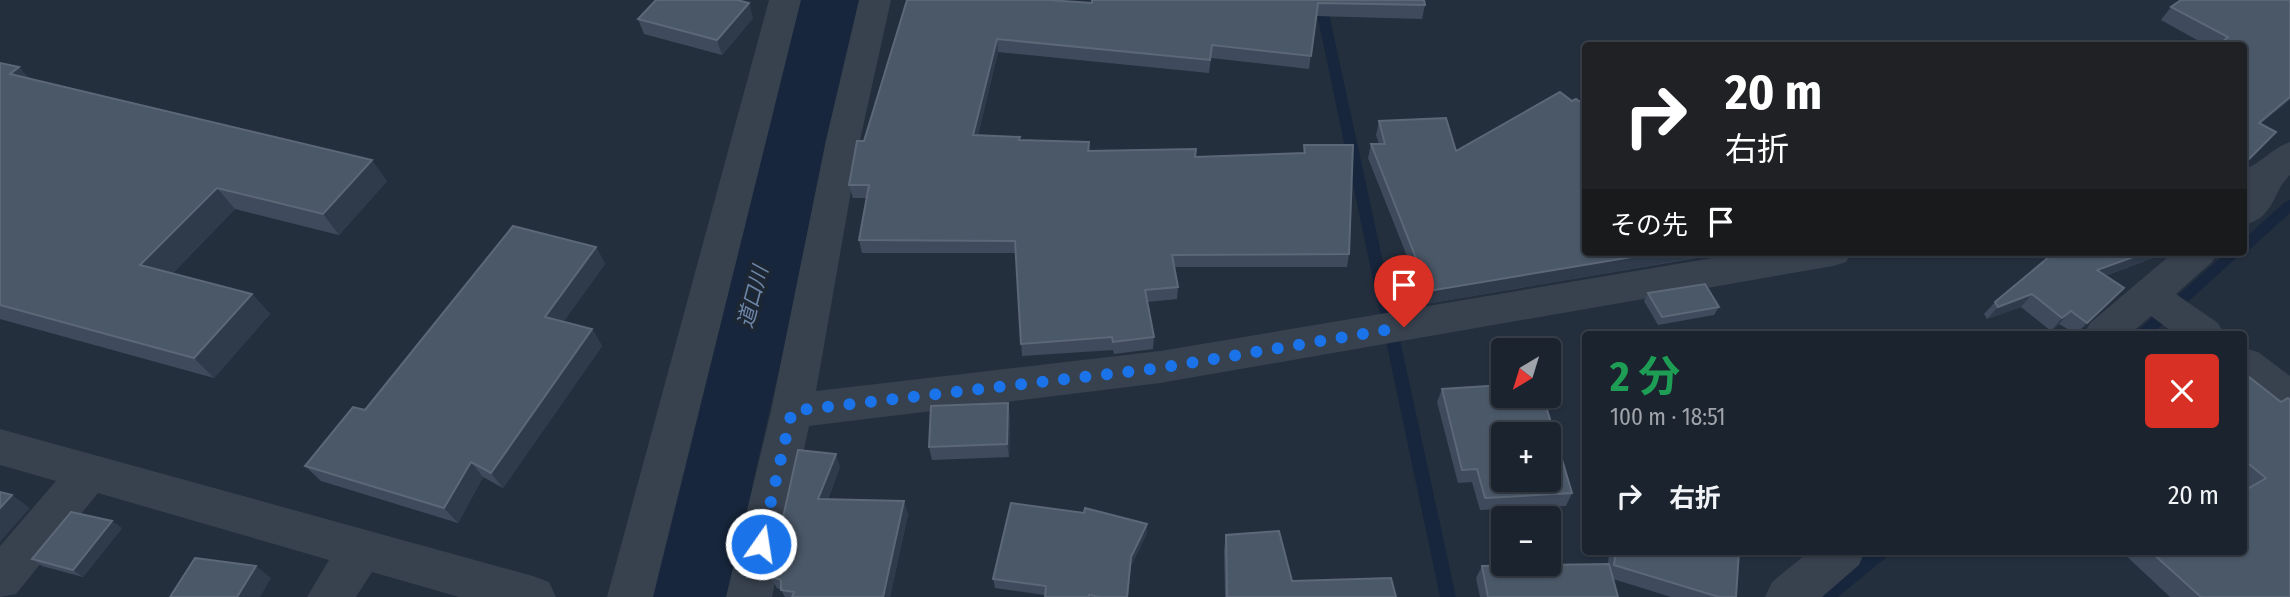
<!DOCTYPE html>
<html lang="ja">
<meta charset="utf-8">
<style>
:root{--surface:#1b232e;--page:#282f3a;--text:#f1f3f6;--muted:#a0a4aa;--line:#39404a}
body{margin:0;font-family:"Fira Sans Condensed","Noto Sans JP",sans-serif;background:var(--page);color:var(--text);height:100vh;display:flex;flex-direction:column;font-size:26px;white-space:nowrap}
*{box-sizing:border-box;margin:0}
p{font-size:23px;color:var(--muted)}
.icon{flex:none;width:38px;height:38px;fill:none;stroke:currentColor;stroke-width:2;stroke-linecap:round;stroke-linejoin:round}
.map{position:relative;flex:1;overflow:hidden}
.drawer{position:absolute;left:1582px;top:331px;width:665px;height:224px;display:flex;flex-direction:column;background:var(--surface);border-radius:7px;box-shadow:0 2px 5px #0004,0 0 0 2px var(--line)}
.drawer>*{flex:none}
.top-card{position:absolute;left:1582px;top:42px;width:665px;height:214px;border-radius:7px;box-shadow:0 2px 5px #0004,0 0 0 2px var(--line);background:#202124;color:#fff;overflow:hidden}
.needle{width:46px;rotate:218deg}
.fabs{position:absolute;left:1491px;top:338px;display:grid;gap:14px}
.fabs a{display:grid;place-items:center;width:70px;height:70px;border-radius:7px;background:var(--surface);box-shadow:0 2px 5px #0004,0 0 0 2px var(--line);font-size:35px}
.pin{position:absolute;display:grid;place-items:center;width:60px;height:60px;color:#fff;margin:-72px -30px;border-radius:50% 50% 50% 0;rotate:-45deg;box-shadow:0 0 7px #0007}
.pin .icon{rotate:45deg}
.me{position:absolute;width:77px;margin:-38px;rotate:13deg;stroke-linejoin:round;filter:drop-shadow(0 0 5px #0008)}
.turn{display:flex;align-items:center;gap:24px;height:147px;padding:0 28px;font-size:32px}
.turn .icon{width:91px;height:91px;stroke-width:2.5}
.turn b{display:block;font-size:49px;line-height:60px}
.then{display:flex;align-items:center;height:66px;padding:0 28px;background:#0003;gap:14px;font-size:26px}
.round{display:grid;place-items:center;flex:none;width:74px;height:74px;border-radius:7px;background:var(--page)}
.headline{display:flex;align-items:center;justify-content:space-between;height:119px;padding:0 28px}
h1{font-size:42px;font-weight:700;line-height:52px;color:#1e9e55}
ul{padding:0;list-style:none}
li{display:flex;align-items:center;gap:21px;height:91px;padding:0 28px}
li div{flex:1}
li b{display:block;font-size:26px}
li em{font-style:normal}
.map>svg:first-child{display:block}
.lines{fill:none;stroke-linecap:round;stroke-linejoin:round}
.stream{fill:#17263c;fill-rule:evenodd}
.river{fill:#17263c;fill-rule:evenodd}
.street{fill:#38414e;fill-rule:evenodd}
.wall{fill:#3f4b5c}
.shaded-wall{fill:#2f3b4b}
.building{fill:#4b5868;stroke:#5c6777;stroke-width:2;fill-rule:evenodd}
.route{stroke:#1a73e8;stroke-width:12;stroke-dasharray:0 21.6}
.labels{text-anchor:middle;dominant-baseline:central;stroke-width:7;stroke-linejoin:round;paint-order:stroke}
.water-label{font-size:21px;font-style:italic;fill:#6d86a8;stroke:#1d2633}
</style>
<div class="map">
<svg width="2290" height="597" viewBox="0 0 2290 597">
<rect width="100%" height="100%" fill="#242f3e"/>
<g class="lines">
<!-- stream -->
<g class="stream">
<path d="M1314 0H1326L1456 597H1440Z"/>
<path d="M2290 200V213L2249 250 2244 251V239L2285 202Z"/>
<path d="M2227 252H2243L2152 334H2136L2138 330Z"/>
<path d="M1869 551H1890L1888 556 1838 597H1817L1819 592Z"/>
</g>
<!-- river -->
<path class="river" d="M795 0H865L753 482 736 597H634L657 482Z"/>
<!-- street -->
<g class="street">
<path d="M769 0H801L653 597H607Z"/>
<path d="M859 0H891L860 140 816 391 1160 351 1748 252H1852L1846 262 1833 266 1160 383 809 426 772 597H726L771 411 826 140Z"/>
<path d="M2290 142V175C2271 193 2276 217 2244 225V169C2262 163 2272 148 2290 142Z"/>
<path d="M2174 252H2218L2212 262 2176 294 2218 323 2224 334H2175L2151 316 2130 334H2084L2090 323Z"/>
<path d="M2244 348 2258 352 2290 376V416L2276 411 2244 386Z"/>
<path d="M0 429 533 576 549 582 556 597H459L372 572 356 597H307L329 560 98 493 16 594 0 597V546L56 481 0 465Z"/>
<path d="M1810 551H1865L1859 565 1822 597H1765L1772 582Z"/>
</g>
</g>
<!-- wall -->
<g class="wall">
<path d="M907 0 1092 3 1424 0 1425 5 1422 19 1316 16 1309 69 1211 58 1209 73 998 52 978 135 1020 137V140L1089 142 1090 151 1196 149V157L1303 153 1304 145 1349 254 1347 267H1174L1178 287 1177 299 1147 302 1154 337 1153 349 1114 354 1113 350 1022 356 1016 253H862L859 240 867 198H853L849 185 864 141Z"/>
<path d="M2290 0 2261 124 2244 165V46H2208L2161 20 2171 7Z"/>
<path d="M753 18 722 55 644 34 638 19Z"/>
<path d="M0 63 19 67 29 79 387 181 339 235 235 209 172 274 252 294 270 314 214 378 0 319Z"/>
<path d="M1379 121 1456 151 1726 253 1426 304 1368 158 1371 144H1379L1376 135Z"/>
<path d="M596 247 605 264 563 322 592 329 602 346 503 488 483 477 458 523 321 481 305 466 365 410Z"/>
<path d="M2055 252H2169L2105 276 2124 288 2076 334 2059 324 2051 331 2021 307 1987 319 1984 314 1995 302Z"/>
<path d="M1648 293 1719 307 1714 315 1658 325 1644 301Z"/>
<path d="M2244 373 2290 597H2170L2121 551H2244L2246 489 2244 487Z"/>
<path d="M1442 389 1572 493 1566 506 1480 510 1472 482 1458 483 1437 402Z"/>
<path d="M1008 403 1010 416 1009 457 932 460 929 447Z"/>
<path d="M840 467 828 499 908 514 890 597H785L781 590 777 588 770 576Z"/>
<path d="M122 528 83 577 42 566 32 559Z"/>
<path d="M1147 533 1131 566 1128 597H1045V595L995 588 993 579Z"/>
<path d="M1226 535 1292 581 1396 597H1225L1224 550Z"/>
<path d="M1609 551H1739L1736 597H1671L1613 579 1618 597H1480L1476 578 1482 566 1608 564Z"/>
</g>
<!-- shaded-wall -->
<g class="shaded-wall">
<path d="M749 3 753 18 722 55 717 40Z"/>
<path d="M997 39 998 52 975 148 973 135Z"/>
<path d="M19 67 39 89 10 74Z"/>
<path d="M2290 97V100L2246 136 2259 123Z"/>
<path d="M372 160 387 181 339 235 323 214Z"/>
<path d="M217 188 235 209 160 286 140 265Z"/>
<path d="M596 247 605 264 555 333 545 317Z"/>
<path d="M1662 252H1728L1426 304 1429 291Z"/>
<path d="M2147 252H2169L2085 283 2097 270Z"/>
<path d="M2124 288 2112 301 2076 334 2087 323Z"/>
<path d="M252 294 270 314 214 378 194 358Z"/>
<path d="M2032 294 2021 307 1987 319 1998 307Z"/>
<path d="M2071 311 2059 324 2051 331 2062 318Z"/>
<path d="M592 329 602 346 503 488 491 473Z"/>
<path d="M1008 403 1010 416 1009 457 1007 444Z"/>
<path d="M836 454 840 467 823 511 818 499Z"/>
<path d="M471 462 483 477 458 523 444 508Z"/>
<path d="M12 495 30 508 0 542V508Z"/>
<path d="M904 501 908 514 890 597H883Z"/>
<path d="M112 521 122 528 83 577 73 570Z"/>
<path d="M1147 524V533L1131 566 1128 597H1127L1131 557Z"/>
<path d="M256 566 271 578 260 597H237Z"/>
</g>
<!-- building -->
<g class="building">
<path d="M656 0H737L749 3 717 40 638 19Z"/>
<path d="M907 0H1048L1092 3V0H1424L1425 5 1318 3 1311 56 1212 45 1210 60 997 39 973 135 1020 137 1019 140 1089 142 1088 151 1196 149 1195 157 1305 153 1304 145H1353L1349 254 1172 255 1178 287 1145 290 1154 337 1113 342 1112 337 1021 344 1015 241 859 240 869 185H849L857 141H864Z"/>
<path d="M2181 0H2290V97L2259 123 2276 132 2244 164V46H2218L2228 37 2171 7Z"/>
<path d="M0 63 19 67 10 74 372 160 323 214 217 188 140 265 252 294 194 358 0 305Z"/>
<path d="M1560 92 1572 101 1576 99 1586 106V252H1662L1429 291 1371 144H1385L1379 121 1446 118 1456 151Z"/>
<path d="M513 226 596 247 545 317 592 329 491 473 471 462 444 508 305 466 353 407 365 410Z"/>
<path d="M2055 252H2147L2097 270 2124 288 2087 323 2071 311 2062 318 2032 294 1998 307 1995 302Z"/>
<path d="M1705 284 1719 307 1662 317 1648 293Z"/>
<path d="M2244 373 2281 402 2288 398 2290 400V597H2201L2150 551H2244V491L2266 478 2244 460Z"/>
<path d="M1503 385V396H1543L1572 493 1485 498 1477 469 1462 470 1442 389ZM1503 434H1549V480H1503Z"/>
<path d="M1008 403 1007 444 929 447 931 406Z"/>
<path d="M798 450 836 454 818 499 904 501 883 597H792L794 592 781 590V580L770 576Z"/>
<path d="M0 492 12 495 0 508Z"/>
<path d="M1011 503 1084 513 1085 508 1147 524 1131 557 1127 597H1100L1089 595V597H1045L1046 586 993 579Z"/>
<path d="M71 512 112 521 73 570 32 559Z"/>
<path d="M1279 531 1292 581 1391 578 1396 597H1227L1226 535Z"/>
<path d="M1616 551H1739L1736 597H1719L1614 565Z"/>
<path d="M195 558 256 566 237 597H170Z"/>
<path d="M1609 564 1618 597H1488L1482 566Z"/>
</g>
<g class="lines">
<!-- route -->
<path class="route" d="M761 544 792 411 1160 368 1404 327"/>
</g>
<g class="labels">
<!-- water labels -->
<g class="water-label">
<text transform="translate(753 297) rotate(-75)">道口川</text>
</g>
</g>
</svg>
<div class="fabs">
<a><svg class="needle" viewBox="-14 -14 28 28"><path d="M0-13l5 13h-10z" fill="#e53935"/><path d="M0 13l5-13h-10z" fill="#a0a4aa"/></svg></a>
<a>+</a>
<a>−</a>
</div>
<div class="pin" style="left:1404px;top:327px;background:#d93025"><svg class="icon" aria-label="arrive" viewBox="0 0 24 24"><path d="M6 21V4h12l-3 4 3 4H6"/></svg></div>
<svg class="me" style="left:761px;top:544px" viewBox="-20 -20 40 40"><circle r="17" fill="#1a73e8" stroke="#fff" stroke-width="3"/><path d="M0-11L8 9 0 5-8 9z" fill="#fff"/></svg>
<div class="top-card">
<div class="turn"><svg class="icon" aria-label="right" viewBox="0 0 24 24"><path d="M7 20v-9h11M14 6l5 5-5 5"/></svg><div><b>20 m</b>右折</div></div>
<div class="then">その先<svg class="icon" aria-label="arrive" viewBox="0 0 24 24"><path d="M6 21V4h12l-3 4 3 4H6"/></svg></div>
</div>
<section class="drawer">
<div class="headline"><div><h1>2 分</h1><p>100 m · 18:51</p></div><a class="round" style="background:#d93025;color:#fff"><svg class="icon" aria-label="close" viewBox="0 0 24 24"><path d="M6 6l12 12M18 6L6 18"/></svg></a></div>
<ul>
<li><svg class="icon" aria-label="right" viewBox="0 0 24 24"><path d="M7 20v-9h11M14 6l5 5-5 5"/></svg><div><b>右折</b></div><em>20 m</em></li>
</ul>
</section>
</div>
